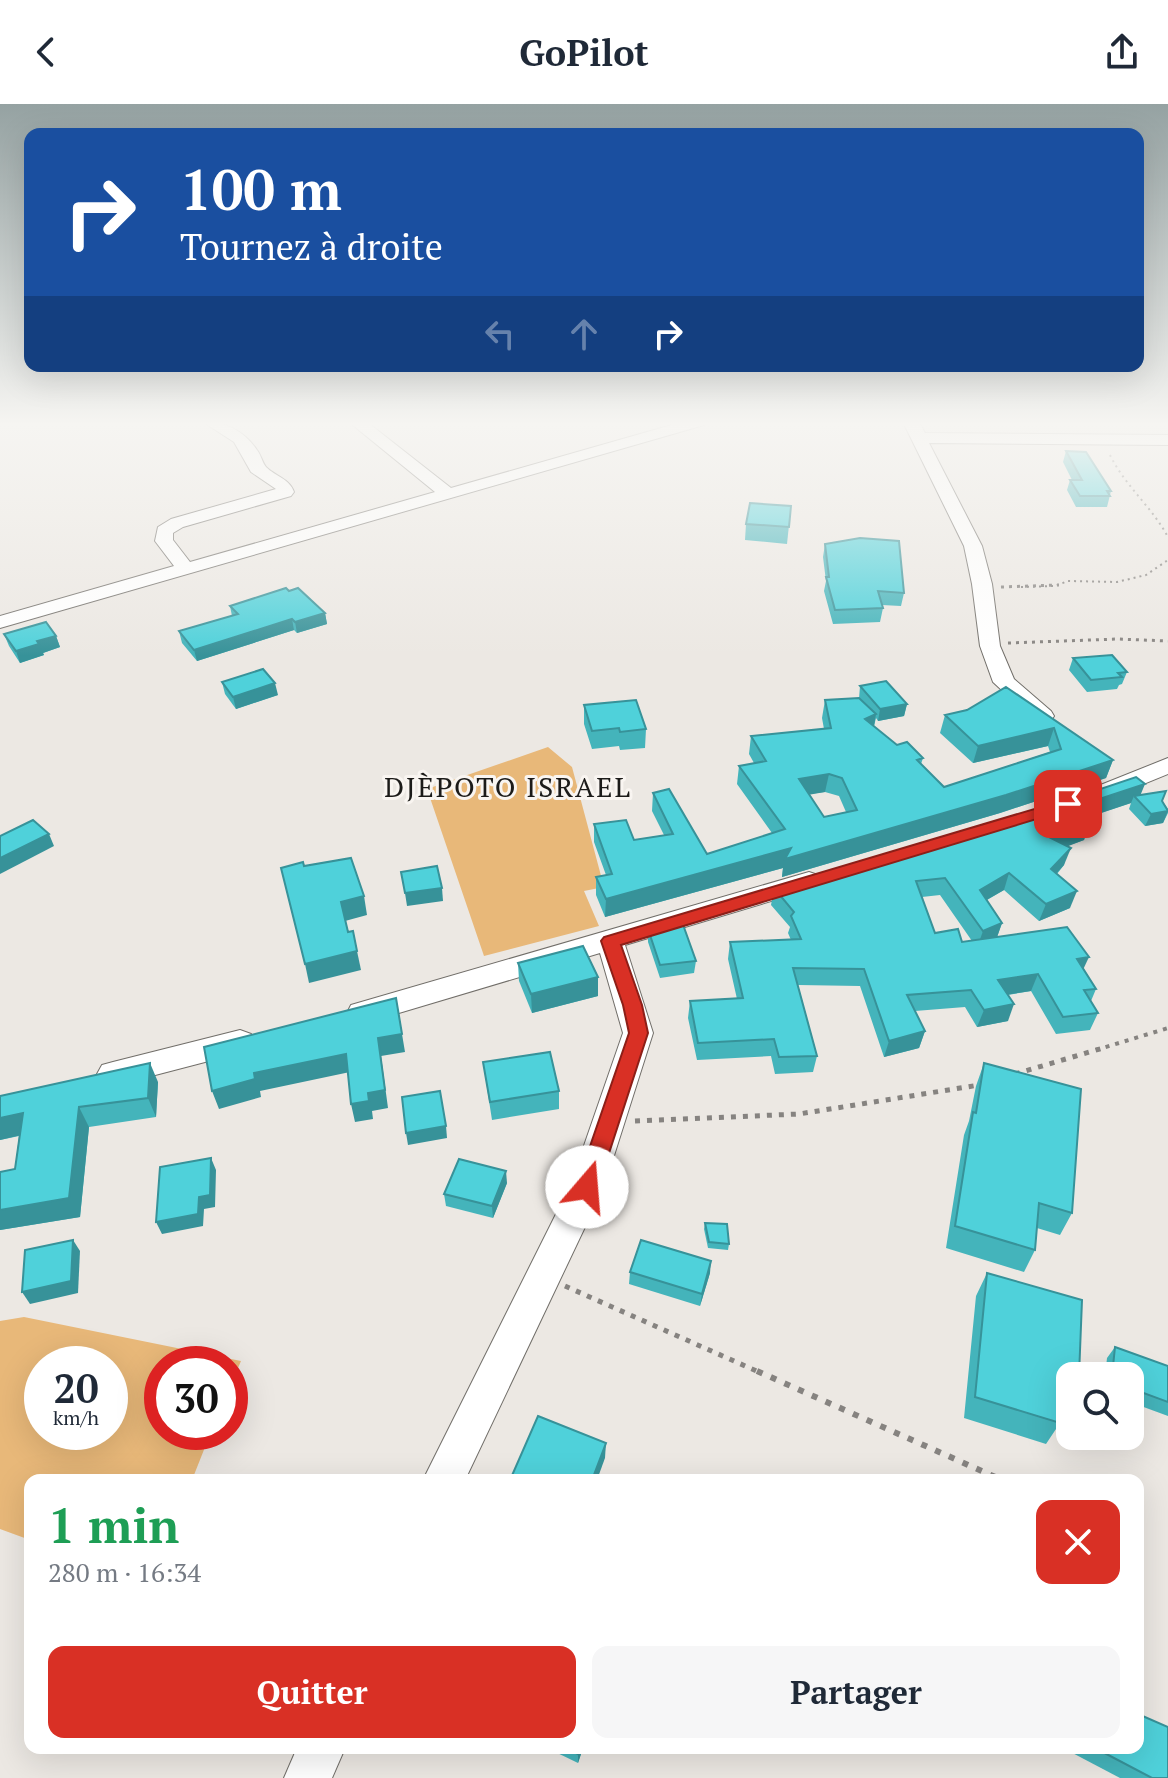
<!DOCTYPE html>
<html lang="fr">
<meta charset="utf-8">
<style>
:root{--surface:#fff;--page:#f6f6f7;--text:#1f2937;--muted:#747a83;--accent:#d93025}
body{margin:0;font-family:"PT Serif",serif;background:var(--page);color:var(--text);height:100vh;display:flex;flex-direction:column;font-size:30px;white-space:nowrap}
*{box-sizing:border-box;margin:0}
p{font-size:26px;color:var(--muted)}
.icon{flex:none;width:44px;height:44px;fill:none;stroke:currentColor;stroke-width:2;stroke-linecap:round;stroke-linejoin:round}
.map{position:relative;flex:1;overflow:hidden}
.drawer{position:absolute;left:24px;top:1370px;width:1120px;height:280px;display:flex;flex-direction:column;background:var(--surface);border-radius:16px;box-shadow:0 8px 32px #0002}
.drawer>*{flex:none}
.guide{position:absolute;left:24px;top:24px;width:1120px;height:244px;border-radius:16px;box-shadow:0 8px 32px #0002;background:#1a4fa0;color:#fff;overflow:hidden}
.fabs{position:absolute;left:1056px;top:1258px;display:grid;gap:16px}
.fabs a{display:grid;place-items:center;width:88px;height:88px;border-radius:16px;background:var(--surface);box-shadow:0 8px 32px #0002;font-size:40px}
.speed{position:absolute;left:24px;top:1242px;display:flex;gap:16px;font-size:40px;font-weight:700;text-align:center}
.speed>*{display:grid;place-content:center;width:104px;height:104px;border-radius:50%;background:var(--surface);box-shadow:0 8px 32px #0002;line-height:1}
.speed small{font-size:20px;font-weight:400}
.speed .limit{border:12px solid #d22;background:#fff;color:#111}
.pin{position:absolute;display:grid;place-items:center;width:68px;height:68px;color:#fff;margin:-34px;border-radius:16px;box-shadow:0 4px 12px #0006}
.me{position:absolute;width:88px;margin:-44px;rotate:18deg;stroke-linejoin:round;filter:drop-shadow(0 0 6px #0008)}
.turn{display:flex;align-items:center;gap:28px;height:168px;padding:0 24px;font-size:36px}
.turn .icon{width:104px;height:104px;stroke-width:2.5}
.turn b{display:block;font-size:56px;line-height:68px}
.lanes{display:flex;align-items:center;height:76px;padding:0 24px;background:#0003;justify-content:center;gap:40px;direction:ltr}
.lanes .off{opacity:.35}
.round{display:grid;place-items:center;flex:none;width:84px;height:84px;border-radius:16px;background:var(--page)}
.summary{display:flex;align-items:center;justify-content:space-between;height:136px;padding:0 24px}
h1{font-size:48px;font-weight:700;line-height:60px;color:#1e9e55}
.cta{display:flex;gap:16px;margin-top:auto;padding:16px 24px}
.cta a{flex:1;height:92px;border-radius:16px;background:var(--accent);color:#fff;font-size:32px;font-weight:700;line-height:92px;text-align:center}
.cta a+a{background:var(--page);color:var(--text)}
header{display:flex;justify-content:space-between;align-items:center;height:104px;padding:0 24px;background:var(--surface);font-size:36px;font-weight:700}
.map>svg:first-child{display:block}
.green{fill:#e8b879;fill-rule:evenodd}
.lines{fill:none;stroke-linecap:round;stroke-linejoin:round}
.minor-casing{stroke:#716e69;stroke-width:2}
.path-far4{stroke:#868380;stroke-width:2;stroke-dasharray:2 4;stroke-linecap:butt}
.path-far3{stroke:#868380;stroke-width:3;stroke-dasharray:3 5;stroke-linecap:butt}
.path-far2{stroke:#868380;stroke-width:4;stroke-dasharray:4 6;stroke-linecap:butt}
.path-far1{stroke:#868380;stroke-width:5;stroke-dasharray:5 7;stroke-linecap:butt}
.path{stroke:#868380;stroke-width:6;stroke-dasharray:6 9;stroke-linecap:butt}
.minor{fill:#fff;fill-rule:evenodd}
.wall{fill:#44b4bb;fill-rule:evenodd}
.shaded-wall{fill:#379299}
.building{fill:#4fd1da;stroke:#379299;stroke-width:2;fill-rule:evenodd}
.route{fill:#d93025;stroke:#8d1f18;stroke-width:2}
.labels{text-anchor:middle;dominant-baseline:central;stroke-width:6;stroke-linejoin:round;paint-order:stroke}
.neighbourhood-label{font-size:28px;letter-spacing:2px;fill:#1c1b19;stroke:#f9f5f1}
</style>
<header><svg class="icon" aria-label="back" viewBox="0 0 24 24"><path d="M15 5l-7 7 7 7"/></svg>GoPilot<svg class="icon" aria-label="share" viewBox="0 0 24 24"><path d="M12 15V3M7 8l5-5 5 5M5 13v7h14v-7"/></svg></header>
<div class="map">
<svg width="1168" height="1674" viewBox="0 0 1168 1674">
<rect width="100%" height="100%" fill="#ece8e3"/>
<!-- green -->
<g class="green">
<path d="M548 643 572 663 604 783 584 787 599 822 484 852 427 685Z"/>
<path d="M24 1213 241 1257 230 1283V1260H162V1328H211L192 1376H30V1436L0 1425V1217ZM42 1260H110V1328H42Z"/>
</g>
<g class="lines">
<defs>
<g id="minor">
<path d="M203 318C227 318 244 327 257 346 261 351 262 358 266 363 275 372 290 375 294 388L291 392 183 423 173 429V436L190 458 435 388 349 318H367L451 384 682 318H707L704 321 0 524V512L174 462 155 437 158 423 171 415 276 385 251 368 234 338Z"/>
<path d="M903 318H919L925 329 1168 331V341L929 339 982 442 992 480 1000 542 1014 575 1051 607 1054 612 1051 617H1035L993 578 980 542 972 480 964 442Z"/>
<path d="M1168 654V670L1102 697 1093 694 1090 689 1093 684Z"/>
<path d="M809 768 818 771 822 777 818 783 625 841 653 929 604 1083 465 1376H423L570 1082 623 929 600 849 362 920 351 917 347 909 351 901Z"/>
<path d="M240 926 251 930 255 938 251 946 113 982 102 979 97 970 102 961 113 958Z"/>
<path d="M297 1644H345L332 1674H284Z"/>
</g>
</defs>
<!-- minor casing -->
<use href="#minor" class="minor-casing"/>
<!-- path-far4 -->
<g class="path-far4">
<path d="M1110 351C1125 382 1152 403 1168 433"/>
<path d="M1021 483 1055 482 1068 477 1117 478 1146 471 1168 456"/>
</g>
<!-- path-far3 -->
<g class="path-far3">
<path d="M1001 483 1059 481"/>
<path d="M1008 539 1118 535 1168 537"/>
</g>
<!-- path-far2 -->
<path class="path-far2" d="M1096 946 1168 924"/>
<!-- path-far1 -->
<g class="path-far1">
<path d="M1015 970 1103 944"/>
<path d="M635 1017 799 1010 979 981"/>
<path d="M565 1182 761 1269"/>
</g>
<!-- path -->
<path class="path" d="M757 1267 1002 1376"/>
<!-- minor -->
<use href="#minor" class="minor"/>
</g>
<!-- wall -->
<g class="wall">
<path d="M1066 347 1111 387 1107 403H1076L1067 386 1070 376H1072L1063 358Z"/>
<path d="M791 402 787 440 745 436 746 420Z"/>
<path d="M825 440 904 489 901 502 882 501 883 504 880 518 833 520 824 487 826 477 823 453Z"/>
<path d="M289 487 325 509 327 520 297 529 294 526 197 557 182 539 179 527 232 512 230 502Z"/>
<path d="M4 530 56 532 60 543 43 549 44 551 20 559 9 542Z"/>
<path d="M1073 554 1127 568 1122 580 1119 581 1117 585 1087 588 1069 566Z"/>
<path d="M222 578 278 591 236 605 225 590Z"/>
<path d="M860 582 907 600 904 612 878 617 876 614 874 622 897 641 923 654 921 660 944 683 1050 648 1048 642 973 659 940 629 945 611 967 606 1006 583 1113 656 1106 674 1000 709 782 773 783 764 605 813 596 791V773L606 771 594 738V720L634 736 664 731 652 707 653 689 707 750 772 729 737 680 739 662 754 659 749 650 751 632 824 625 822 614 825 596 859 595ZM825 688 839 692 846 708 824 713 809 690Z"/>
<path d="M584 601 646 625 645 644 620 646 619 642 592 645 584 620Z"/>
<path d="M1141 691 1162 697 1168 705V709L1163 719 1145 722 1129 705 1131 699 1092 712 1084 736 1067 742 1064 761 1057 770 1070 804 1039 817 1004 786 987 796 1002 819 997 833 1084 865 1096 885 1091 897 1098 909 1090 926 1056 930 1031 887 1008 891V917L977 923 965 903 915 907 925 927 919 944 884 953 860 882 798 881 817 952 813 968 775 970 771 952 697 956 688 914 690 897 737 895 728 855 730 838 791 836 788 829 790 823 771 801 774 784ZM940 791 972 837 962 838 935 829 922 793Z"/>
<path d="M648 825 696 857 694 869 660 874 648 838Z"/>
<path d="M518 859 598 873V892L532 909 519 877Z"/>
<path d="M483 958 559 987V1005L492 1016Z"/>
<path d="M984 959 1072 1109 1060 1131 1037 1124 1035 1146 1024 1168 946 1144 964 1031 969 1017 976 982Z"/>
<path d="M158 978 156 1013 89 1023 80 1113 0 1126V1068L15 1065 19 1032 0 1036V992Z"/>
<path d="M507 1079 493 1114 446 1102 444 1090Z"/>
<path d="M705 1119 729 1140 728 1146 708 1144 704 1125Z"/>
<path d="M630 1168 710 1169 700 1202 629 1180Z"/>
<path d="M987 1169 1070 1272V1293L1065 1301 1061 1300 1060 1319 1046 1340 964 1314 976 1192Z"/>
<path d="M1115 1243 1168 1262V1312L1130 1298V1272H1105L1107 1254Z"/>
<path d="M547 1644H583L578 1659Z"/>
<path d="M1063 1644H1138L1168 1674H1120Z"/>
</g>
<!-- shaded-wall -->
<g class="shaded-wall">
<path d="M325 509 327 520 297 529 295 518Z"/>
<path d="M292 515 294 526 197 557 194 546Z"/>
<path d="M56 532 60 543 43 549 44 551 20 559 16 547 37 537Z"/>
<path d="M275 579 278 591 236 605 233 593Z"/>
<path d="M907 600 904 612 878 617 880 605Z"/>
<path d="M876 610 873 628 865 615Z"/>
<path d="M1054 624 1048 642 973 659 978 642Z"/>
<path d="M1113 656 1106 674 1000 709 782 773 783 764 605 813 606 795Z"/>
<path d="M829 670 825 688 796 693 799 675Z"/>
<path d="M1145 680 1138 697 1134 692 1131 699 1092 712 1084 736 1045 751 1051 734 1079 711 1090 698Z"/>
<path d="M1168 707 1163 719 1145 722 1151 710Z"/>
<path d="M49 730 54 742 0 770V754Z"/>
<path d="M1071 744 1064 761 1045 782 1051 765Z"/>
<path d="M1009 769 1004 786 974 803 980 786Z"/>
<path d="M442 784 443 797 407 802 405 789Z"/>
<path d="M1077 787 1070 804 1039 817 1046 800Z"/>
<path d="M364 792 367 811 345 817 341 798Z"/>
<path d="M1002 819 996 836 977 844 983 827Z"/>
<path d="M357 847 361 866 309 879 305 860Z"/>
<path d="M1089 853 1081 870 1077 855Z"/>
<path d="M1038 870 1031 887 992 893 998 876Z"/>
<path d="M598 873V892L532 909 531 890Z"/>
<path d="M1014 900 1008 917 977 923 984 906Z"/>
<path d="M925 927 919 944 884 953 889 937Z"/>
<path d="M402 930 405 948 381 952 388 1004 372 1007 373 1015 355 1018 351 1000 368 989 378 934Z"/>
<path d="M346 950 350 968 260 987 261 993 219 1005 212 987 254 969Z"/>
<path d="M150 959 158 978 156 1013 148 994Z"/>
<path d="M79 1003 89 1023 80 1113 0 1126V1106Z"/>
<path d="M23 1009 34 1028 0 1036V1014Z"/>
<path d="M446 1022 447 1034 408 1041 406 1029Z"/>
<path d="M211 1054 216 1066 215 1103 204 1105 203 1122 162 1130 156 1118Z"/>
<path d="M506 1067 507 1079 493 1114 492 1102Z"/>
<path d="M73 1136 80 1147 78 1189 30 1200 22 1188Z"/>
<path d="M711 1157 710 1169 700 1202 702 1190Z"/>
<path d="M606 1339 605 1354 597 1376H592Z"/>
<path d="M580 1644H583L578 1659V1650Z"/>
</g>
<!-- building -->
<g class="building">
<path d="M1066 347 1086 348 1111 387H1107L1110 392H1080L1070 376H1082Z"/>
<path d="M750 399 791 402 789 423 746 420Z"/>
<path d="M860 434 899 437 904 489 878 487 883 504 835 506 826 473H829L825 440Z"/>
<path d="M286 484 289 487 298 484 325 509 295 518 292 515 194 546 179 527 238 510 230 502Z"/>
<path d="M46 518 56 532 37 537 39 540 16 547 4 530Z"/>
<path d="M1112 551 1127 568 1118 569 1122 573 1091 576 1073 554Z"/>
<path d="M263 565 275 579 233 593 222 578Z"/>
<path d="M886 577 907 600 880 605 860 582Z"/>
<path d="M1006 583 1113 656 1006 691 785 755 791 744 606 795 596 773 612 770 594 720 626 716 634 736 673 730 653 689 669 685 707 750 785 725 739 662 766 657 751 632 831 624 825 596 859 594 876 610 865 615 897 641 907 638 923 654 917 656 944 683 1061 645 1054 624 978 642 945 611 967 606ZM829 670 842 674 857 706 824 713 799 675Z"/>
<path d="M636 596 646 625 620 628 619 624 592 627 584 601Z"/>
<path d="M1136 673 1145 680 1090 698 1096 702 1079 711 1090 719 1051 734 1071 744 1051 765 1077 787 1046 800 1009 769 980 786 1002 819 983 827 945 774 916 777 935 829 958 825 962 838 1067 823 1089 853 1077 855 1096 885 1084 886 1098 909 1063 913 1038 870 998 876 1014 900 984 906 971 886 907 891 925 927 889 937 864 865 793 864 817 952 779 953 774 935 698 939 690 897 743 894 730 838 801 835 791 812 794 808 774 784 1026 710Z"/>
<path d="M1166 687 1162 697 1168 707 1151 710 1134 692Z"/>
<path d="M33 716 49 730 0 754V732Z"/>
<path d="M351 754 364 792 341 798 348 828 353 827 357 847 305 860 281 764 303 758 304 762Z"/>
<path d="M437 762 442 784 405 789 401 768Z"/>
<path d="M681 815 696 857 660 861 648 825Z"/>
<path d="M583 842 598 873 531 890 518 859Z"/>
<path d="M396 894 402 930 378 934 385 986 368 989 369 997 351 1000 346 950 254 969 255 975 212 987 204 943Z"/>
<path d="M550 948 559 987 490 998 483 958Z"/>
<path d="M150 959 148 994 79 1003 69 1094 0 1106V1068L15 1065 23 1009 0 1014V992Z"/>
<path d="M984 959 1081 985 1072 1109 1039 1099 1035 1146 955 1122 973 1008 976 1009Z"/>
<path d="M440 987 446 1022 406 1029 402 993Z"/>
<path d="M211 1054 210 1091 199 1093 198 1110 156 1118 160 1063Z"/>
<path d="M459 1055 506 1067 492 1102 444 1090Z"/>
<path d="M705 1119 727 1120 729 1140 709 1138Z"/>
<path d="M73 1136 71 1177 22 1188 25 1146Z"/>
<path d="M641 1136 711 1157 702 1190 630 1168Z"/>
<path d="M987 1169 1082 1196 1079 1272H1070V1277L1062 1275 1060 1319 975 1293Z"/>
<path d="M1115 1243 1168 1262V1298L1130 1284V1272H1112Z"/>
<path d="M538 1312 606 1339 592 1376H510Z"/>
<path d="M1138 1610 1168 1623V1674H1152L1095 1644H1138Z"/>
<path d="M566 1644H580L578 1650Z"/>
</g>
<!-- sky -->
<linearGradient id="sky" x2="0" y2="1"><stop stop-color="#95a2a2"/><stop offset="0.58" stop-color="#f6f5f2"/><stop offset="1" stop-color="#f6f5f2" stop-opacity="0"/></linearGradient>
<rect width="1168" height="552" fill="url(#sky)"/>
<!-- route -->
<path class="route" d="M1068 695 1076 700 1073 704 621 841 642 901 648 929 598 1083 594 1090 587 1092 579 1090 576 1083 629 929 623 901 601 837 604 833Z"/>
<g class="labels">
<!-- neighbourhood labels -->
<g class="neighbourhood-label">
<text x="508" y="682">DJÈPOTO ISRAEL</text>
</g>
</g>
</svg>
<div class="fabs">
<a><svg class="icon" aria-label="search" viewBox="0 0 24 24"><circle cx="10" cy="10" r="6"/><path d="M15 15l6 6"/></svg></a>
</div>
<div class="speed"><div>20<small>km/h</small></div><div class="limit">30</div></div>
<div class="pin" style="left:1068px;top:700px;background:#d93025"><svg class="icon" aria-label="arrive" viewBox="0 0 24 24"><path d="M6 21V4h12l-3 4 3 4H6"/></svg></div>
<svg class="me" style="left:587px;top:1083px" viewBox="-20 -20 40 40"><circle r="19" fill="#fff"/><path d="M0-13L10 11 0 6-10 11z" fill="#d93025"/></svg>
<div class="guide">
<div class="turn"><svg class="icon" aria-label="right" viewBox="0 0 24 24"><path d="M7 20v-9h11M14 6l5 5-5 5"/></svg><div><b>100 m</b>Tournez à droite</div></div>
<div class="lanes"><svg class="icon off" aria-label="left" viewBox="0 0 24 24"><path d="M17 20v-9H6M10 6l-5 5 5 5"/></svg><svg class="icon off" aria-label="ahead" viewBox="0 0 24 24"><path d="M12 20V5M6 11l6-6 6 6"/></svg><svg class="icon" aria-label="right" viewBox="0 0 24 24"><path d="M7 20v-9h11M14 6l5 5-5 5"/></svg></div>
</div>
<section class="drawer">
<div class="summary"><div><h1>1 min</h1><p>280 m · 16:34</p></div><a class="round" style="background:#d93025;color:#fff"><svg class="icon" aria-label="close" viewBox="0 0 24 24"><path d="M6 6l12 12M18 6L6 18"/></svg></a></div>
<div class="cta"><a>Quitter</a><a>Partager</a></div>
</section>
</div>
